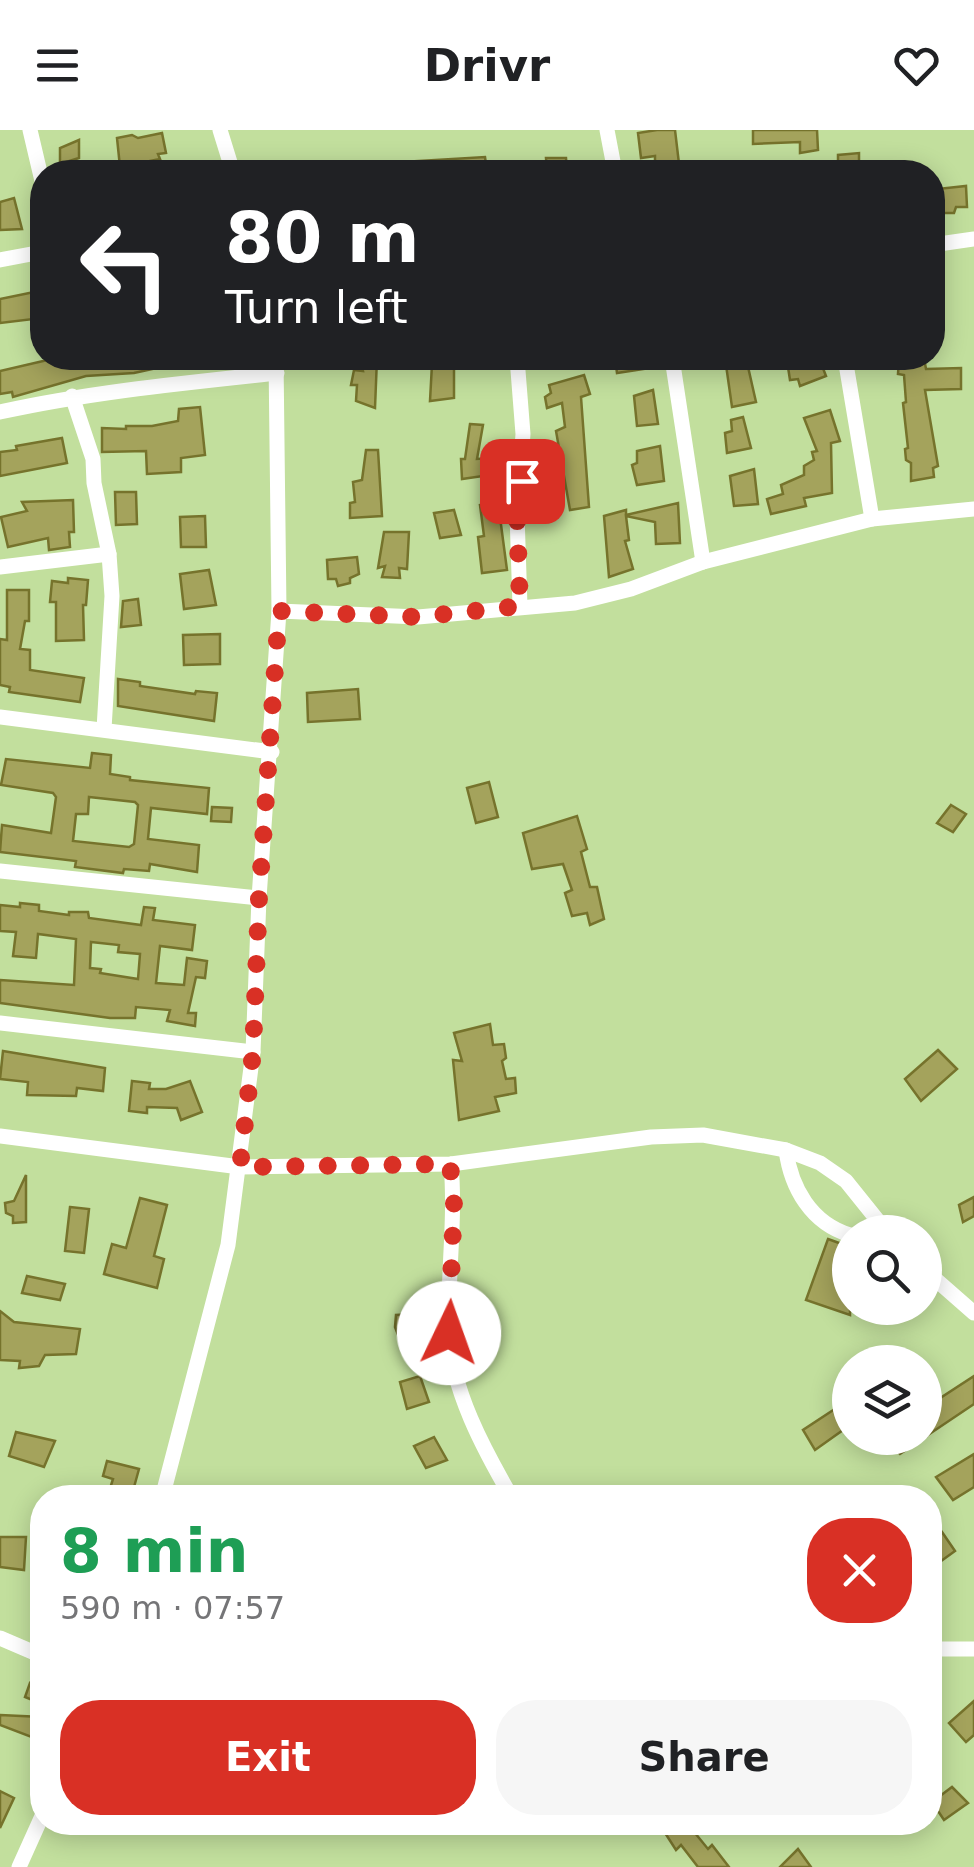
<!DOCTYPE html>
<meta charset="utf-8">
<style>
:root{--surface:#fff;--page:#f6f6f6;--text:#202124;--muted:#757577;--accent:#d93025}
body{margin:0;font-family:"DejaVu Sans",sans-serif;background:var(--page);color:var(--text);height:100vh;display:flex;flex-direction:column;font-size:38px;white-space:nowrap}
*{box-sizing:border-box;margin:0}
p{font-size:32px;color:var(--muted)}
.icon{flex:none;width:55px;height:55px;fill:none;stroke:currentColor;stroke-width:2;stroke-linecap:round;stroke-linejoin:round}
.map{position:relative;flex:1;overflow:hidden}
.sheet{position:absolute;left:30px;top:1355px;width:912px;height:350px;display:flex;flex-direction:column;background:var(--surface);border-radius:40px;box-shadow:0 5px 25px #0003}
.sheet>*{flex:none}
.top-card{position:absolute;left:30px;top:30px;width:915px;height:210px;border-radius:40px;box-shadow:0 5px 25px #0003;background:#202124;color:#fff;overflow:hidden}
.controls{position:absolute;left:832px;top:1085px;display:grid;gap:20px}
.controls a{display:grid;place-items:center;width:110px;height:110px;border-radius:50%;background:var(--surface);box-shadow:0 5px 25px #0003;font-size:50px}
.pin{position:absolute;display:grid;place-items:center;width:85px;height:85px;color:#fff;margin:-42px;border-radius:20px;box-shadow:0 5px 15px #0006}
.me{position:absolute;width:110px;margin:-55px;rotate:3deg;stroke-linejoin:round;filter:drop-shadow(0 0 8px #0008)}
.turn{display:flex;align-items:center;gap:35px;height:210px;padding:0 30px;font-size:45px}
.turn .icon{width:130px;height:130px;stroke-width:2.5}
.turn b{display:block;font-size:70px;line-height:85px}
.round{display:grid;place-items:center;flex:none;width:105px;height:105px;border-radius:40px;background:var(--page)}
.headline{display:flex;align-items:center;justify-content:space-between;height:170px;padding:0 30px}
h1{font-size:60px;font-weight:600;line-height:75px;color:#1e9e55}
.cta{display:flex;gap:20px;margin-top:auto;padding:20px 30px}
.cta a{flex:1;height:115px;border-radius:40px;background:var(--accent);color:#fff;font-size:40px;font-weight:600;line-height:115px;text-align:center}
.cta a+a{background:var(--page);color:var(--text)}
header{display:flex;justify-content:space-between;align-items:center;height:130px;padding:0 30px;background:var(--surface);font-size:45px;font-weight:600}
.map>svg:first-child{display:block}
.building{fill:#a4a35c;stroke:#76732c;stroke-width:2.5;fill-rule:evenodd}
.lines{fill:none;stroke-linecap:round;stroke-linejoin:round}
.street{stroke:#fff;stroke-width:15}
.route{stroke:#d93025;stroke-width:18;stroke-dasharray:0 32.4}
</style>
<header><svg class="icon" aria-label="menu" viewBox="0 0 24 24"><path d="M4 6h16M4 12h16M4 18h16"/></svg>Drivr<svg class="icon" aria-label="heart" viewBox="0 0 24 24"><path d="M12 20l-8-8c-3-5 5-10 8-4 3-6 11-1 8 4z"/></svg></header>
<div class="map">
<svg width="974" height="1737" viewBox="0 0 974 1737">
<rect width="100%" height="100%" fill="#c2df9d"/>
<!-- building -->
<g class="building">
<path d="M657 0H675L680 42H655V26L641 28 638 3Z"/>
<path d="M753 0H817L818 20 800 23V12L753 14Z"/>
<path d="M162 3 166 23 158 24 160 29 120 37 117 8 132 5 138 8Z"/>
<path d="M79 10V28L60 34V18Z"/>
<path d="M859 23V42H838V25Z"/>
<path d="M485 27 487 42H386V33Z"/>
<path d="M546 28H566L567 42H547Z"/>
<path d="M966 56 967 77H956L954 83H938L937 59Z"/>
<path d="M14 68 22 99 0 100V72Z"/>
<path d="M39 161 42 188 0 193V169Z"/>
<path d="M56 228H174L175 234 134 243 86 246 13 267 12 262 0 264V241Z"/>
<path d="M360 228H377L375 278 356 271 357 255H351L354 240 363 241Z"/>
<path d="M615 228H648L650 238 617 243Z"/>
<path d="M725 228H746L756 272 732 277Z"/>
<path d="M794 228H819L826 246 800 256 798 249 790 250 788 237 795 232Z"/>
<path d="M899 228H924L926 239 961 238V259L925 260 938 336 933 338 934 347 911 351V333L906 330 905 319 908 318 903 273 906 272 904 245 898 244Z"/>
<path d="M432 234H454V268L430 271Z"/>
<path d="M584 245 590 264 581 267 589 377 570 380 556 301 565 297 562 273 547 278 545 267 551 263 549 255Z"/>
<path d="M653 260 658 294 637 296 634 266Z"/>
<path d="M200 277 205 325 181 328V342L147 344 146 321 102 322V298L126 299V296H152L178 291 179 279Z"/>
<path d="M830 280 840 311 831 313 832 363 804 368 806 376 771 384 767 369 783 364 781 355 804 345V336L814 330 812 322 817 321 804 288Z"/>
<path d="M743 287 751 318 727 323 725 303 732 301 731 290Z"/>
<path d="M470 294 483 295 477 329 490 328V345L462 349 461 329H465Z"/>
<path d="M62 308 67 333 0 346V322L17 320 16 316Z"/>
<path d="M660 316 664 351 637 355 632 335 637 333V321Z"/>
<path d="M366 320H378L382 386 350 388V373L355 372 353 352 362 350Z"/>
<path d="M754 339 758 374 734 376 730 346Z"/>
<path d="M115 362H136L137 394 116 395Z"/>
<path d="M73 370 74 402H69L70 417 49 420 48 408 8 417 1 387 27 381 22 372Z"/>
<path d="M498 372 507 440 482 443 478 407 484 406 480 375Z"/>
<path d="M678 373 680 413 656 414 655 392 626 386 629 410 625 411 633 439 609 447 604 386 626 380V385Z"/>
<path d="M454 380 461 405 440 408 434 383Z"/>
<path d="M205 386 206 417H181L180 387Z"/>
<path d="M384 402H409L407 439 399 438 400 448 382 447 385 436 378 438Z"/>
<path d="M357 427 359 444 350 448V453L338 456 336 449H328L327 430Z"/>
<path d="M209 440 216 475 184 479 180 444Z"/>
<path d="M68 448 88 450 86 475H83L84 510 56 511V472H50L52 451 68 453Z"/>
<path d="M7 460H29V491H25L20 519 30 520V540L84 548 80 572 9 562 10 557 0 555V509L7 510Z"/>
<path d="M138 469 141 495 121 497 123 471Z"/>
<path d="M220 504V534L184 535 183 505Z"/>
<path d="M118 549 140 552V556L195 564 196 561 217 563 214 591 118 576Z"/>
<path d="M358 559 360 589 308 592 307 563Z"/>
<path d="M92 623 111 625 110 644 130 647V650L209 658 207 684 151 678 148 709 199 715 197 742 150 734 149 741 124 739 123 743 75 737 76 731 0 722 2 695 51 703 56 667 53 663 1 655 6 629 90 638ZM89 667 135 672 138 675 134 714 129 717 73 711 76 684H88Z"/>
<path d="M489 652 498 687 476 693 467 658Z"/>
<path d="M951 675 966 684 953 702 937 693Z"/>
<path d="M212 677 232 678 231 692 211 691Z"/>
<path d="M577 686 587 719 581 722 590 757H597L604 789 590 795 587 783 572 786 565 763 572 760 563 734 532 739 523 703Z"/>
<path d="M20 773 39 775V781L69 785V782H88L89 788 141 795 144 777 155 778 153 790 195 795 192 820 160 816 156 853 184 855 187 828 207 831 205 848 196 847 188 883H196L195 896 167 891 170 880 136 877 135 888H110L0 873V850L74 855 76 809 38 804 36 828 13 826 16 802 0 801V775L20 777ZM91 812 119 815 118 822 140 824 138 849 100 843 101 839 90 838Z"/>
<path d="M490 894 493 915 504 914 506 928 502 931 506 949 515 948 516 963 495 967 499 981 459 990 453 930 462 931 454 903Z"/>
<path d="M938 920 957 939 921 971 905 949Z"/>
<path d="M3 921 105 938 103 961 77 958 76 966 27 965 28 952 0 949Z"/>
<path d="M132 951 150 953 149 959H166L190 951 202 982 181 990 177 978 147 977V983L129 981Z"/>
<path d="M26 1045V1092L13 1093V1086L6 1083 5 1073 14 1071Z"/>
<path d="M974 1067V1086L963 1092 959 1075Z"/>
<path d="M140 1068 167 1075 154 1126 164 1129 157 1158 104 1144 112 1114 126 1118Z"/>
<path d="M70 1077 89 1079 84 1123 65 1121Z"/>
<path d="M828 1109 850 1117V1185L806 1170Z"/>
<path d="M27 1146 65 1154 60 1170 22 1163Z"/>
<path d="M0 1181 14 1192 80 1199 76 1224 45 1225 39 1236 19 1238 20 1231 0 1230Z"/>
<path d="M414 1184 418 1211 402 1215 395 1197 396 1185Z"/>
<path d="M420 1246 429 1272 407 1279 400 1252Z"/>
<path d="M974 1246V1274L925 1307V1278Z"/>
<path d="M850 1269V1295L815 1320 803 1300Z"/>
<path d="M16 1302 55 1311 44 1337 9 1326Z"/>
<path d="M434 1307 447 1330 426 1338 414 1316Z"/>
<path d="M884 1308H924L900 1324Z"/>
<path d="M974 1324V1357L953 1370 936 1347Z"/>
<path d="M107 1331 139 1339 131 1368H107L113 1349 103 1346Z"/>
<path d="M942 1402 955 1421 930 1439V1410Z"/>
<path d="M0 1407H26L24 1440 0 1437Z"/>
<path d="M30 1553 42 1558V1574L25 1567Z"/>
<path d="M974 1571V1605L966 1612 949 1593Z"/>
<path d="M0 1585 42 1587V1611L0 1595Z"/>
<path d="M952 1657 968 1673 944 1690 932 1672Z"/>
<path d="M0 1661 14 1668 0 1698Z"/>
<path d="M658 1692H686L708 1719 712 1715 729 1737H698L681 1715 676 1720Z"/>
<path d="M798 1719 811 1737H780Z"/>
</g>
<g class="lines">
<!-- street -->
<g class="street">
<path d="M30 0 42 51"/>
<path d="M220 0 233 42"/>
<path d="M607 0 615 42"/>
<path d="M932 115 974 109"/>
<path d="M0 130 42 122"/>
<path d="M517 228 523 304 517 384 520 476"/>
<path d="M672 228 703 432"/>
<path d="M845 228 872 389"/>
<path d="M72 266 93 329 94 353 109 424 112 466 104 599"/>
<path d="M0 282C91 262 184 253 277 243"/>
<path d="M0 437 109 424"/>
<path d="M279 481 418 487 575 473 631 459 703 432 872 389 974 379"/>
<path d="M0 587 272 622"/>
<path d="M0 741 259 768"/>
<path d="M0 893 253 922"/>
<path d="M0 1006 240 1037 451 1034 651 1007 703 1005 786 1020 820 1033 846 1051 887 1102"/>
<path d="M786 1020C791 1058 811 1093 850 1105"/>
<path d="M451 1034C456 1091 447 1147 449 1203 451 1259 484 1320 512 1368"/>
<path d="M925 1140 974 1183"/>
<path d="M162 1368 228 1115 253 922 259 768 279 481 276 228"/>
<path d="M0 1508 42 1526"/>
<path d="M930 1519H974"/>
<path d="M19 1737 42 1686"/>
</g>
</g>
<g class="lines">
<!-- route -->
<path class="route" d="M449 1203 454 1072 450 1034 240 1037 253 922 259 768 279 481 418 487 520 476 517 384 522 351"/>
</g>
</svg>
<div class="controls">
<a><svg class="icon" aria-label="search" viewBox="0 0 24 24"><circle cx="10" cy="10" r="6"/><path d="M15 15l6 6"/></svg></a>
<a><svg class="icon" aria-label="layers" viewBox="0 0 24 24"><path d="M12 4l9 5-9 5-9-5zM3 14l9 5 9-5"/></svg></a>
</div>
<div class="pin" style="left:522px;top:351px;background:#d93025"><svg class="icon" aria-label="arrive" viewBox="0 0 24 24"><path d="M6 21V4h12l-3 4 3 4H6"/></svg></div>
<svg class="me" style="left:449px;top:1203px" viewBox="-20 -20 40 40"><circle r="19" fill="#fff"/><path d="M0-13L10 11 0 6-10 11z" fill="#d93025"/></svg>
<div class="top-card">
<div class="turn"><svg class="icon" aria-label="left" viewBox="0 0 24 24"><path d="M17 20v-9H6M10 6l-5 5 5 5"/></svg><div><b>80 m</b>Turn left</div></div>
</div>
<section class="sheet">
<div class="headline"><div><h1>8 min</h1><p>590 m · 07:57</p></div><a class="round" style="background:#d93025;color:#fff"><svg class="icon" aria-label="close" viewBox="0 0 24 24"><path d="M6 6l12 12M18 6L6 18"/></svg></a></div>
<div class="cta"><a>Exit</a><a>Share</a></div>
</section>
</div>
